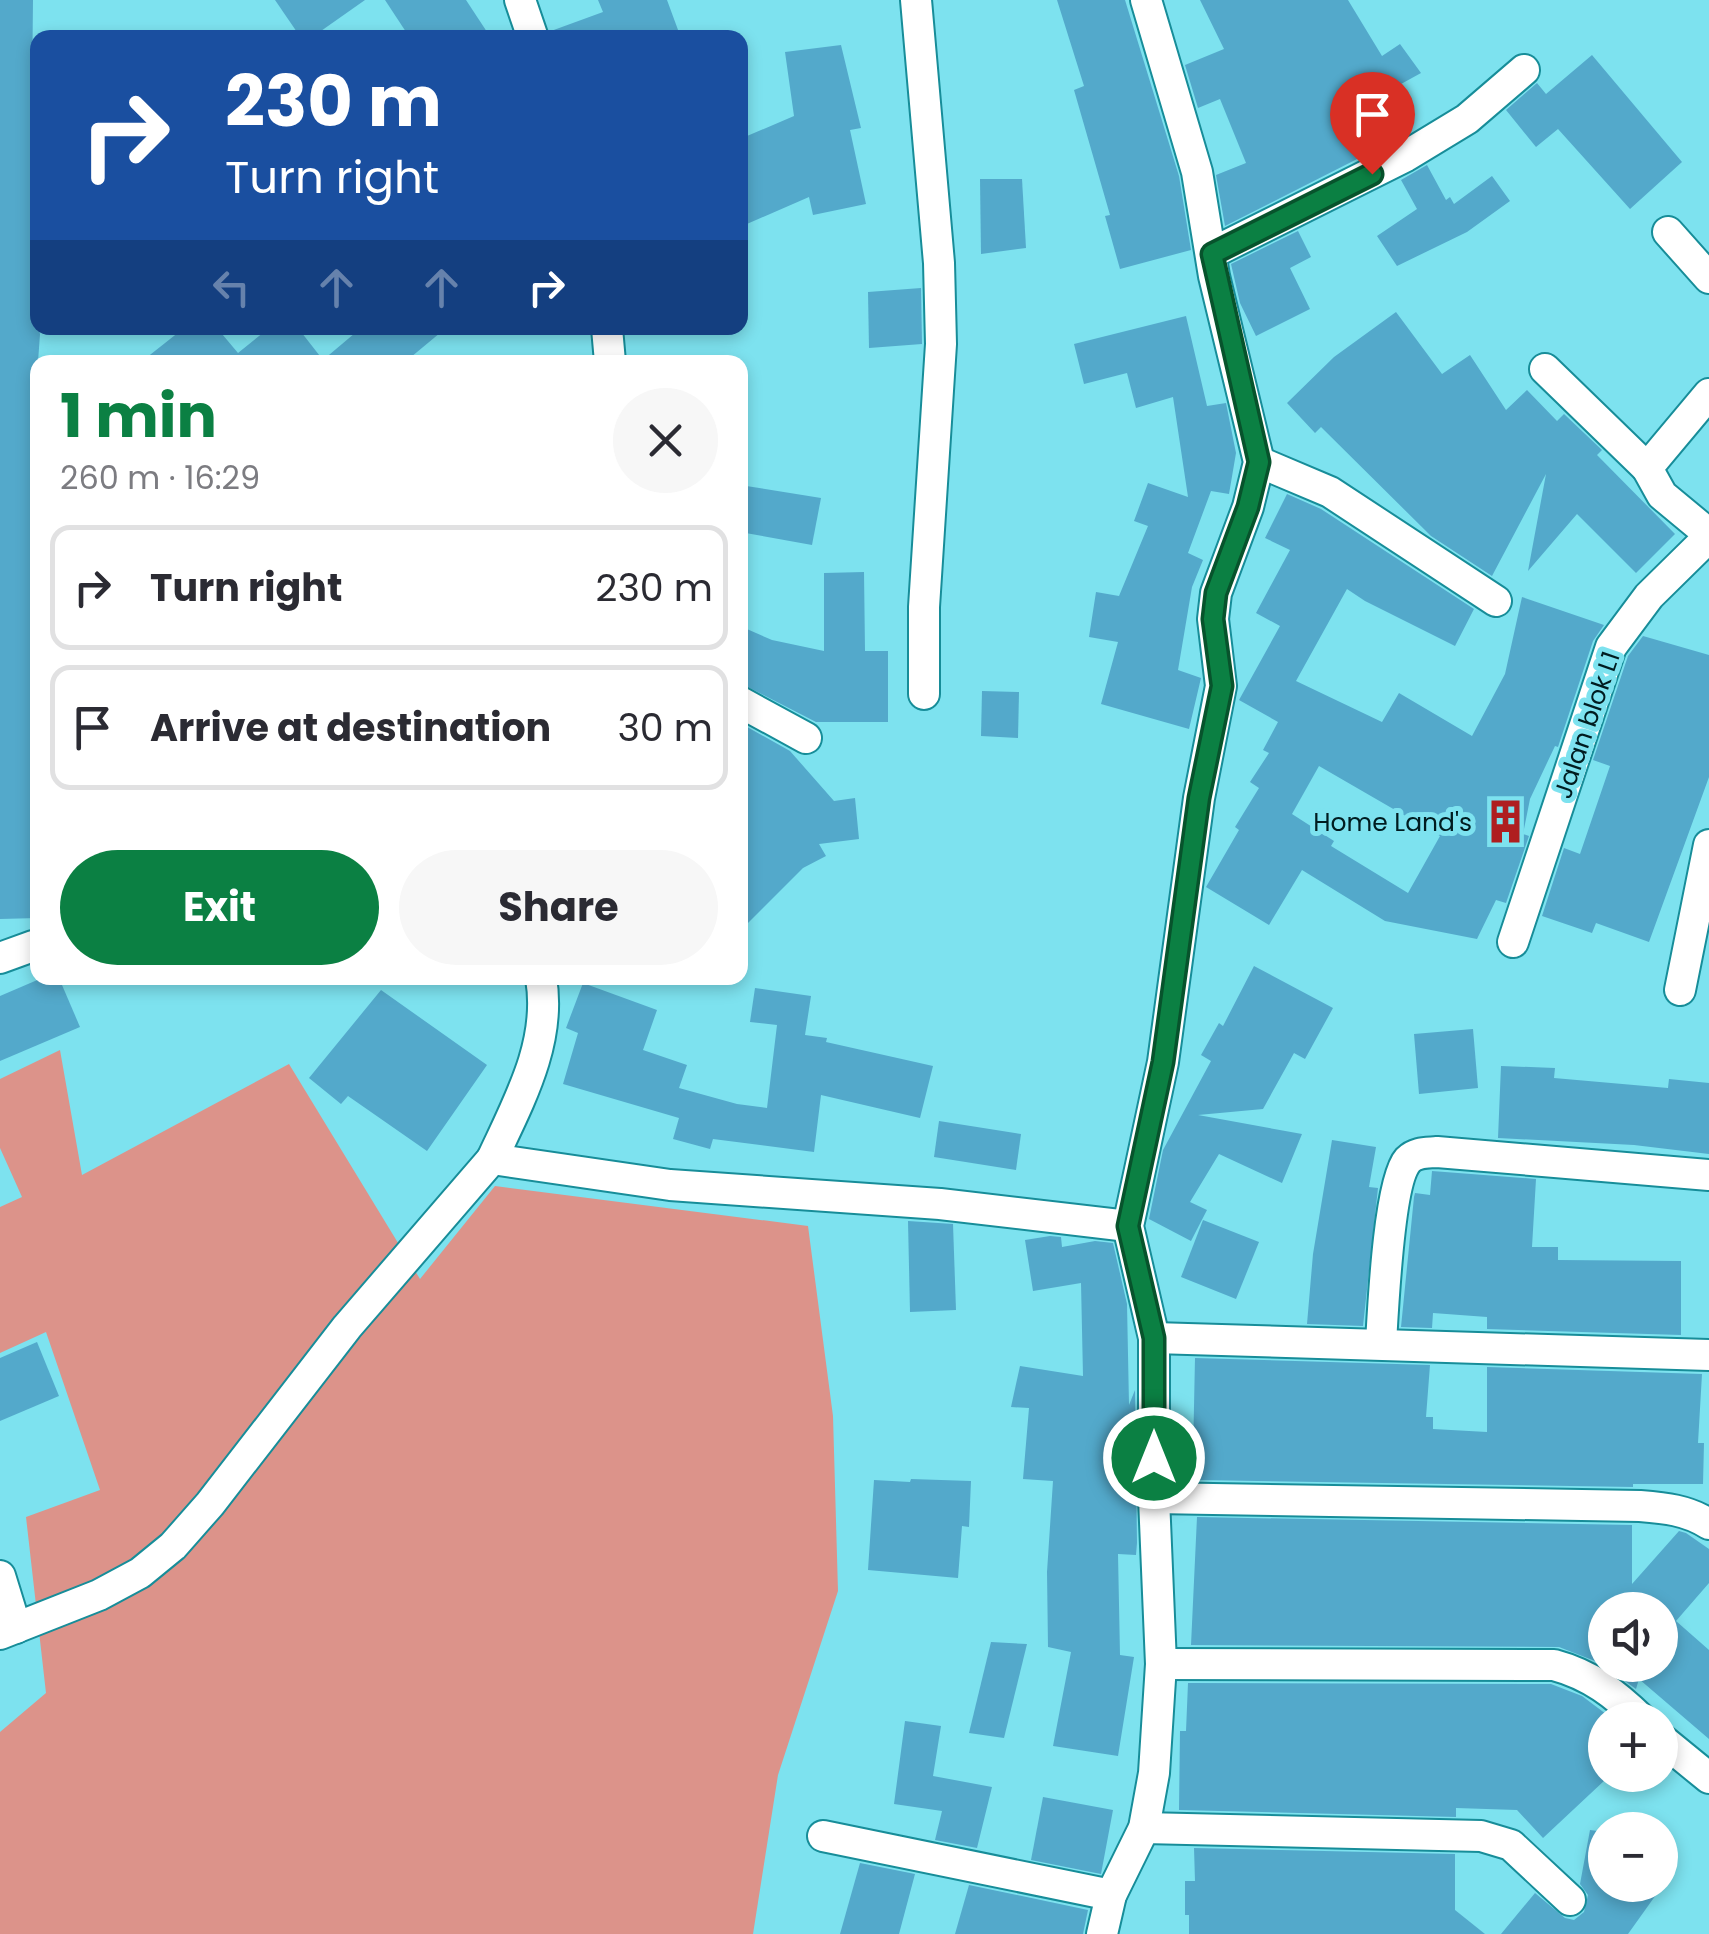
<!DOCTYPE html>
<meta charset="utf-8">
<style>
:root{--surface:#fff;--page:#f7f7f7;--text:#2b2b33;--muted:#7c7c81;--line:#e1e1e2;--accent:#0b8043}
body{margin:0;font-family:Poppins,sans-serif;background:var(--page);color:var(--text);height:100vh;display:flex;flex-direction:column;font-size:38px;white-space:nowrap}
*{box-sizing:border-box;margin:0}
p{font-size:32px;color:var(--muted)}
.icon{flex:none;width:55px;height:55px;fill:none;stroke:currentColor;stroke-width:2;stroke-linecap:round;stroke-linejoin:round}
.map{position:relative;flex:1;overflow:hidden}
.drawer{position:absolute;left:30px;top:355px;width:718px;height:630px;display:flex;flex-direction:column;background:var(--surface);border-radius:20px;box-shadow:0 5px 15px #0003}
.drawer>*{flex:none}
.banner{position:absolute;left:30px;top:30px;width:718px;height:305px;border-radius:20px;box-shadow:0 5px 15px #0003;background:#1a4fa0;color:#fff;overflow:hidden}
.tools{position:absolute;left:1588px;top:1592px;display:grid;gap:20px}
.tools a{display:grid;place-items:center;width:90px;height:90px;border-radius:50%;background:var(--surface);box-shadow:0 5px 15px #0003;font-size:50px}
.pin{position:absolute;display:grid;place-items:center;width:85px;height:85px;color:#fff;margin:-102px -42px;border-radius:50% 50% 50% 0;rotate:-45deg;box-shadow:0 0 10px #0007}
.pin .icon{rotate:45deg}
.me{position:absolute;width:110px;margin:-55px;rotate:0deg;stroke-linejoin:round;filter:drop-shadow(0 0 8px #0008)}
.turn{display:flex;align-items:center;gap:35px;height:210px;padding:0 30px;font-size:45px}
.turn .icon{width:130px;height:130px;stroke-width:2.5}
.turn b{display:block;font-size:70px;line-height:85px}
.lanes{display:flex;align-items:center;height:95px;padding:0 30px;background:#0003;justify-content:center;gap:50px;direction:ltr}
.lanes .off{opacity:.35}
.round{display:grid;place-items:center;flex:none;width:105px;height:105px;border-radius:52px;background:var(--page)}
.head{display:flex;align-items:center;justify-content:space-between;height:170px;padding:0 30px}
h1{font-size:60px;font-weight:700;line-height:75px;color:var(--accent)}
.primary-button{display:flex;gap:20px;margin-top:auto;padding:20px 30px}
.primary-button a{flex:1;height:115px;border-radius:60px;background:var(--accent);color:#fff;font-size:40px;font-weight:700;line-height:115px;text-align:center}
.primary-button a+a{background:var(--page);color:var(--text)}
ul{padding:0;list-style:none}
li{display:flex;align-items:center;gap:30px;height:125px;margin:0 20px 15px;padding:0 10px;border:5px solid var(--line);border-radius:20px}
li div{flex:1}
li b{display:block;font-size:38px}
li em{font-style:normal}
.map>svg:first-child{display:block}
.green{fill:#dc938a}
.building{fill:#53a9cb;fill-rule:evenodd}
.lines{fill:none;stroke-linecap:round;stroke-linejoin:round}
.street-casing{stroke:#178d99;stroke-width:34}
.street{stroke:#fff;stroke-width:30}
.route-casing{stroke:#07532c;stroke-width:25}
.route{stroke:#0b8043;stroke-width:18}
.labels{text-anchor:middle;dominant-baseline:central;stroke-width:10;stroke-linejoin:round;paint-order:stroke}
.street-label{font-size:25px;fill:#001c20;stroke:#7de2ef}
.poi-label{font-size:25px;fill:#001c20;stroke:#7de2ef;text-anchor:end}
</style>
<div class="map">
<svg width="1709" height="1934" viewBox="0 0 1709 1934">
<rect width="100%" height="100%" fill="#7de2ef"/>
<!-- green -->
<path class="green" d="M60 1050 82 1175 289 1064 420 1279 495 1186 808 1226 833 1416 838 1591 778 1775 753 1934H0V1732L46 1693 26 1517 100 1490 46 1332 0 1353V1207L22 1197 0 1148V1079Z"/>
<!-- building -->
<g class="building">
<path d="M0 0H33L32 92 38 87V328L40 334 38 362V918L0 919Z"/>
<path d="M275 0H365L311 38H301Z"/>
<path d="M385 0H466L491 38H410Z"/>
<path d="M598 0H667L681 38H551V31L603 12Z"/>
<path d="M1057 0H1125L1179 176 1191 250 1120 269 1105 216 1110 215 1074 90 1084 86Z"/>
<path d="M1200 0H1348L1382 56 1400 44 1421 73 1343 116 1365 155 1225 226 1216 175 1246 163 1220 99 1198 108 1185 65 1224 49Z"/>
<path d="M841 45 861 128 850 130 866 204 813 215 809 197 740 227V139L794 116 785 52Z"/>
<path d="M1592 55 1682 162 1630 209 1558 129 1536 147 1506 110 1537 83 1546 94Z"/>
<path d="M1427 165 1446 200 1450 197 1454 204 1492 176 1510 201 1467 232 1397 266 1377 236 1417 209 1401 180Z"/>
<path d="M980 179H1022L1026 248 981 254Z"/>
<path d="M1298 231 1311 257 1290 268 1310 309 1256 336 1240 303 1231 264Z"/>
<path d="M921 288 922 344 869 348 868 292Z"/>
<path d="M1396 312 1442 374 1470 355 1506 410 1527 390 1557 421 1564 414 1602 450 1597 455 1675 534 1636 573 1577 514 1528 571 1546 474 1492 576 1431 536 1321 427 1315 433 1287 403 1334 357Z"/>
<path d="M1186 316 1207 406 1226 403 1236 453 1229 494 1211 491 1188 553 1203 560 1192 587 1178 670 1201 678 1189 729 1101 704 1118 642 1089 637 1096 592 1119 596 1148 526 1134 521 1148 483 1188 497 1173 397 1136 408 1127 373 1084 384 1074 344Z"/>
<path d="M184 328H217L238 353 269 328H298L323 360 361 328H446L405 362H141Z"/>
<path d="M740 485 821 498 812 545 740 532Z"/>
<path d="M1287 494 1321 509 1474 609 1455 646 1365 601 1347 589 1296 681 1382 722 1399 693 1472 736 1505 674 1522 597 1604 625 1593 641 1558 747 1555 746 1530 799 1523 834 1529 836 1506 903 1496 900 1477 939 1385 921 1302 870 1269 925 1206 887 1239 830 1235 827 1259 788 1250 782 1269 753 1263 750 1278 722 1239 700 1280 626 1256 613 1290 550 1265 538ZM1319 766 1440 836 1408 893 1331 846 1334 841 1292 814Z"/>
<path d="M864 572 865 651H888V722H816L740 683V626L772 640 824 651V573Z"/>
<path d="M1643 636 1709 655V777L1649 942 1596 923 1592 933 1542 916 1564 848 1580 854 1610 766 1593 760 1628 656Z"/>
<path d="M982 691 1019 692 1018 738 981 736Z"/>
<path d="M740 723 790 751 834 801 855 798 859 839 819 844 826 856 803 868 740 931Z"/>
<path d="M1254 966 1333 1008 1305 1059 1294 1053 1263 1109 1198 1115 1302 1134 1282 1183 1219 1154 1190 1202 1207 1210 1191 1241 1149 1219 1163 1150 1211 1061 1201 1055 1219 1023 1223 1026Z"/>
<path d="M42 978H59L80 1027 0 1061V996Z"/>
<path d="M583 983 657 1010 643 1050 687 1065 679 1088 737 1104 767 1108 777 1025 750 1022 755 988 811 996 805 1035 827 1038 826 1042 933 1066 920 1118 821 1095 814 1152 713 1139 710 1149 673 1139 679 1118 563 1084 578 1033 566 1028Z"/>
<path d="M381 990 487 1065 427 1151 348 1096 341 1104 309 1078Z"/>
<path d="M1473 1029 1478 1088 1419 1094 1414 1034Z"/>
<path d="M1501 1066 1555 1068 1554 1078 1668 1088 1669 1079 1709 1083V1154L1634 1145 1498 1138Z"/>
<path d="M939 1121 1021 1134 1016 1170 934 1157Z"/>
<path d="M1332 1140 1376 1147 1369 1187 1378 1188 1363 1326 1307 1324 1313 1254Z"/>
<path d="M1432 1171 1536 1179 1532 1247H1558V1260L1681 1261V1335L1487 1329V1317L1433 1313 1432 1328 1401 1327 1414 1197 1415 1193 1430 1195Z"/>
<path d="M1203 1220 1259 1242 1236 1299 1181 1277Z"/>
<path d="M908 1221 953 1224 956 1310 910 1312Z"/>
<path d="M1050 1236 1061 1237 1062 1247 1095 1241 1113 1243 1127 1304 1129 1405 1135 1390 1137 1543 1136 1555 1118 1554 1120 1655 1134 1657 1118 1756 1053 1746 1071 1652 1048 1647 1047 1572 1053 1481 1023 1479 1029 1408 1011 1407 1020 1366 1083 1376 1081 1283 1033 1291 1025 1240Z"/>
<path d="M37 1342 59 1396 0 1421V1358Z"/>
<path d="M1195 1358 1430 1365 1426 1417H1433V1429L1487 1432V1367L1702 1374 1698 1443H1704L1703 1484H1633V1487L1199 1480 1201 1456 1193 1455Z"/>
<path d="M911 1479 971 1481 969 1527 962 1526 958 1578 868 1570 874 1480 910 1482Z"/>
<path d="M1197 1517 1632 1525V1584L1679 1531 1686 1533 1709 1549V1583L1676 1621 1709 1650V1739L1639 1679 1636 1689 1600 1663 1559 1647 1191 1645ZM1605 1610H1660V1665H1605Z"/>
<path d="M991 1642 1027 1644 1004 1738 969 1733Z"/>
<path d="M1188 1683 1551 1684 1582 1696 1614 1720H1605V1780L1543 1838 1517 1810 1456 1808V1817L1179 1810 1180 1731H1186Z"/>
<path d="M905 1721 941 1726 933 1776 992 1787 977 1848 935 1840 942 1811 894 1804Z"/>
<path d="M1043 1797 1113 1810 1101 1874 1031 1860Z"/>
<path d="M1590 1830 1605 1832V1885H1663L1628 1934H1501L1535 1893 1565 1918 1574 1920 1584 1912 1588 1895 1580 1884Z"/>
<path d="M1194 1848 1455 1854V1910L1485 1934H1189V1915H1185V1881H1195Z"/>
<path d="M860 1863 915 1874 899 1934H840Z"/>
<path d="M969 1885 1088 1910 1083 1934H955Z"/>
</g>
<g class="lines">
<defs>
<g id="street">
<path d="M520 0 533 38"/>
<path d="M916 0 939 263 941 344 924 607V694"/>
<path d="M1668 232 1709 278"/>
<path d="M1212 253 1406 156 1467 119 1524 70"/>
<path d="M607 328 610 362"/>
<path d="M1545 369 1647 468"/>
<path d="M1709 394 1647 468 1662 495 1709 534"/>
<path d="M1259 462 1330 492 1496 601"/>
<path d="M740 702 806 738"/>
<path d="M1513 942 1611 647 1649 596 1709 537"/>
<path d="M0 958 33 946"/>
<path d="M541 978C552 1042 519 1101 492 1159L670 1185 940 1204 1128 1226"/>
<path d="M1680 990 1709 845"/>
<path d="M1154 1338 1709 1355"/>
<path d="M1381 1343C1383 1309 1389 1181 1408 1160 1416 1152 1426 1153 1437 1152L1709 1175"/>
<path d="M1154 1498 1640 1506C1665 1508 1687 1510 1709 1524"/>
<path d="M0 1576 16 1628"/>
<path d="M0 1634 99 1595 140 1573 173 1546 210 1504 347 1327 492 1159"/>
<path d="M1161 1664 1554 1665C1591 1675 1615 1694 1642 1720"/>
<path d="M1660 1738 1709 1778"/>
<path d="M1144 1828 1481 1836 1511 1845 1570 1900"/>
<path d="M823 1836 1111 1895"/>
<path d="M1102 1934 1111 1895 1144 1828 1154 1773 1161 1664 1154 1498V1338L1128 1226 1163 1062 1199 798 1221 686 1213 619 1216 593 1248 507 1259 462 1214 276 1197 172 1146 0"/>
</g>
</defs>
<!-- street casing -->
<use href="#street" class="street-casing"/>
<!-- street -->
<use href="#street" class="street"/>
</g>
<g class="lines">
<defs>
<path id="route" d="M1154 1458V1338L1128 1226 1163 1062 1199 798 1222 686 1213 619 1216 593 1248 507 1259 462 1212 254 1372 174"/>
</defs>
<!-- route casing -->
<use href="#route" class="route-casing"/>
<!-- route -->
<use href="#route" class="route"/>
</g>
<!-- icons -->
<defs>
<symbol id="building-bare" viewBox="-9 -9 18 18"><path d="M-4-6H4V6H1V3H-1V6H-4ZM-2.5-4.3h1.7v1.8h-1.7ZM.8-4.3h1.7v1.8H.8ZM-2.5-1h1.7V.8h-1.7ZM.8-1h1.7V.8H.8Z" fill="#af1e20" stroke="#7de2ef" stroke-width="2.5" paint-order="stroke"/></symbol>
</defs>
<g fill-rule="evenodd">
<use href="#building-bare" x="1474" y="790" width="63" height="63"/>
</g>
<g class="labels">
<!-- street labels -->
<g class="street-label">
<text transform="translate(1587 725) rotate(-71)">Jalan blok L1</text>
</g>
<!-- poi labels -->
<g class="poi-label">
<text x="1472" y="822">Home Land's</text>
</g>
</g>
</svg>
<div class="tools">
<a><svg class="icon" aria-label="sound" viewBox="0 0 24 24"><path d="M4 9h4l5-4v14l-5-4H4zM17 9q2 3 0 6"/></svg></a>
<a>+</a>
<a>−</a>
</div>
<div class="pin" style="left:1372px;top:174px;background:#d93025"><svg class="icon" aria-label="arrive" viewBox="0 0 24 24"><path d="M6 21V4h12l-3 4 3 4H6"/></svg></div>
<svg class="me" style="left:1154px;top:1458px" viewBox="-20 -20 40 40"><circle r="17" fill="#0b8043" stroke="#fff" stroke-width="3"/><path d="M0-11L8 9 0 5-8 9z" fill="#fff"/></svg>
<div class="banner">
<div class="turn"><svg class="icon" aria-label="right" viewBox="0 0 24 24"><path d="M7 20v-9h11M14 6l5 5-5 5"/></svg><div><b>230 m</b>Turn right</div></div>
<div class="lanes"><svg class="icon off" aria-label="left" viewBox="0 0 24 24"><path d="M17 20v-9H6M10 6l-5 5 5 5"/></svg><svg class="icon off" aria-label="ahead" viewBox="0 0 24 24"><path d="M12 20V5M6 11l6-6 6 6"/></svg><svg class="icon off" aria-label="ahead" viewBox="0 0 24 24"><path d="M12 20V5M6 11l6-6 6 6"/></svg><svg class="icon" aria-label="right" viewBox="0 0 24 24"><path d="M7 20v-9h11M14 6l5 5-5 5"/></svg></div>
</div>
<section class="drawer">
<div class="head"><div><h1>1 min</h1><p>260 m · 16:29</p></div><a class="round"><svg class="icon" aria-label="close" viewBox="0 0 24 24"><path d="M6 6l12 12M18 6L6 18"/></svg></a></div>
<ul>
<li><svg class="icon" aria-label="right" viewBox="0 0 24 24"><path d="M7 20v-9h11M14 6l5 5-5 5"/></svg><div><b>Turn right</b></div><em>230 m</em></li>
<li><svg class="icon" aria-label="arrive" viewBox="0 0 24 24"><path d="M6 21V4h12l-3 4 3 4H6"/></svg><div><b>Arrive at destination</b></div><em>30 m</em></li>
</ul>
<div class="primary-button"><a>Exit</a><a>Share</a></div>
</section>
</div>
